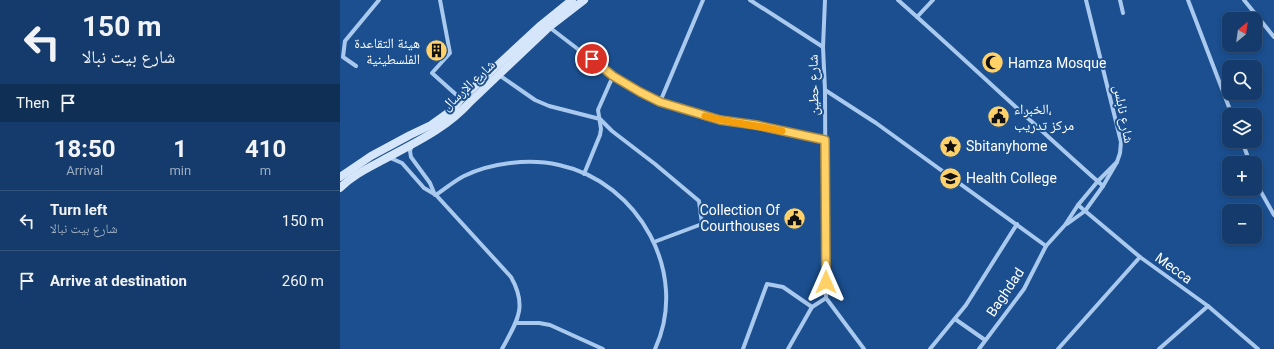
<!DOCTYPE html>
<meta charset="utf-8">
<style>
:root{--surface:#143b6b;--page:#214673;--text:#f1f3f6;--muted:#9dadc1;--line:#33557e}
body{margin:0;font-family:Roboto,"Noto Naskh Arabic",sans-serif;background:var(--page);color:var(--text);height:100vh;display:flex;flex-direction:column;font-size:15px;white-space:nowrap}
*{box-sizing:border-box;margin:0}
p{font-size:13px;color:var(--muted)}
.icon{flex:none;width:22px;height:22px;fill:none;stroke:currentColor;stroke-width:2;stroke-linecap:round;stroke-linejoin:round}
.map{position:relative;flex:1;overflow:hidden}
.sheet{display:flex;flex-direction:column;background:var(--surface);width:340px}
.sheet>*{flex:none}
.top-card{background:#143b6b;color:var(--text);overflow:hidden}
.needle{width:26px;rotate:29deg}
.controls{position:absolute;left:882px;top:12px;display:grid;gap:8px}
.controls a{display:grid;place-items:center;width:40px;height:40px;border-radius:8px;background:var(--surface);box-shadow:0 2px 6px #0003,0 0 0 1px var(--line);font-size:20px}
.pin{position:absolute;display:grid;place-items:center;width:34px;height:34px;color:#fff;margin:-17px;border:2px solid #fff;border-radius:50%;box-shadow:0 1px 4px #0007}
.me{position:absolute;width:44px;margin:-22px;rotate:0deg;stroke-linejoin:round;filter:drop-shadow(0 0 3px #0008)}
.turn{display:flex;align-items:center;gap:14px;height:84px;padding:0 16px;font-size:18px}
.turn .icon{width:52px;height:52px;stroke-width:2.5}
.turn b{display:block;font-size:28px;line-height:34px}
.then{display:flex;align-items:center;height:38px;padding:0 16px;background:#0003;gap:8px;font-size:15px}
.eta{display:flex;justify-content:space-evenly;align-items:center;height:68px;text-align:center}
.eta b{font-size:24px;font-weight:700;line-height:28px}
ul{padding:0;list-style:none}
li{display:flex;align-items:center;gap:12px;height:60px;padding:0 16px;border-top:1px solid var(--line)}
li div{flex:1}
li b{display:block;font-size:15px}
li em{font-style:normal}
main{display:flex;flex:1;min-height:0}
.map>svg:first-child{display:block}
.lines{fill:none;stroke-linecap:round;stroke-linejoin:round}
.street{stroke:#a9c9ee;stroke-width:4}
.secondary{stroke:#d6e6fa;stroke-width:8}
.route-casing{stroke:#a68842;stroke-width:10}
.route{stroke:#ffd166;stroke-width:7}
.slow{stroke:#f59e0b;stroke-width:7}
.labels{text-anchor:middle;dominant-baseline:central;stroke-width:4;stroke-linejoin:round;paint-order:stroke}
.poi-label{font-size:14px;fill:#fff;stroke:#1b4f8f;text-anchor:start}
.street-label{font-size:14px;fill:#fff;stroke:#1b4f8f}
</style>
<main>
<section class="sheet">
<div class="top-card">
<div class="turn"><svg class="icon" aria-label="left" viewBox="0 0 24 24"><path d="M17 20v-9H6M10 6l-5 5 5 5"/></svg><div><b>150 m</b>شارع بيت نبالا</div></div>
<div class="then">Then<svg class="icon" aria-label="arrive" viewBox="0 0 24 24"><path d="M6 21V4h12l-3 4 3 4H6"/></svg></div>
</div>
<div class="eta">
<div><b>18:50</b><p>Arrival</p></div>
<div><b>1</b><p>min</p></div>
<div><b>410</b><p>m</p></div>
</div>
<ul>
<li><svg class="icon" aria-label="left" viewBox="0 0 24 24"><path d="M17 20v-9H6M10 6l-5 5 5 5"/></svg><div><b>Turn left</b><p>شارع بيت نبالا</p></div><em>150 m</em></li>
<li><svg class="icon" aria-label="arrive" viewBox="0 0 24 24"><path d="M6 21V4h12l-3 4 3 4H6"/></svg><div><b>Arrive at destination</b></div><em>260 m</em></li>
</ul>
</section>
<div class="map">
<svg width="934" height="349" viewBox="0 0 934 349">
<rect width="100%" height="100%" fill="#1b4f8f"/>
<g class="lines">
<!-- street -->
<g class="street">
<path d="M100 0 110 53 92 73 121 99"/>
<path d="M410 0 483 47"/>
<path d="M485 0 483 47 485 90 486 298 524 349"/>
<path d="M558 0C627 61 694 125 763 186"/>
<path d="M780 0 783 13"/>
<path d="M848 0 892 115"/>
<path d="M904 0 934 37"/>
<path d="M577 17 593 0"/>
<path d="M209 27 273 76 300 92 320 102 380 120 416 125 485 140"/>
<path d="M16 66 3 57 5 41 39 0"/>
<path d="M159 75 195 100 209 106 260 119 272 131 315 164 359 201 362 224 314 242"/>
<path d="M485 90 536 123 706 246 725 225 738 205 758 181 777 162"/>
<path d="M320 102 363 0"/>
<path d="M902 141 910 163"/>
<path d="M72 145 70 151 71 157 90 183 95 195"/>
<path d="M48 157 62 163 84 188 96 195"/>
<path d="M244 174 260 135 261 129 258 110 273 76"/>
<path d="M915 175 921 192 934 215"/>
<path d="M738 205 800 257 868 306 918 349"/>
<path d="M727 224 745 211 763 186 777 162 780 153 781 142 746 0"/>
<path d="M615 319 645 340"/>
<path d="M176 323H199L210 325 263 349"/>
<path d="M162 349C177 321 188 307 171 277L96 195C105 189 114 181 124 176 151 163 189 158 219 165 299 182 350 274 315 349"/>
<path d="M403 349 427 284 443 287 472 307"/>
<path d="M448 349 472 307 486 298"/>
<path d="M590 349 626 305 677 224"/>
<path d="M639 349 684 289 706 246"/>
<path d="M718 349 800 257"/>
<path d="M819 349 868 306"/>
</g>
<!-- secondary -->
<g class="secondary">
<path d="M0 177 31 156 70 135 91 125 112 110 121 99 201 25 232 0"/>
<path d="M0 188C12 176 26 169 41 161 72 144 106 129 130 102L209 27 244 0"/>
</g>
</g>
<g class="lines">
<defs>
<path id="route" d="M252 59 273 76 300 92 320 102 380 120 416 125 485 140 486 282"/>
</defs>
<!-- route casing -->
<use href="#route" class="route-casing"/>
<!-- route -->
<use href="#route" class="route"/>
<!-- slow -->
<path class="slow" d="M365 116C390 123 416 125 442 131"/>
</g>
<!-- icons -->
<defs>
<symbol id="building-disc" viewBox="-11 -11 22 22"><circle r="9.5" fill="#ffd166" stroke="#1b4f8f"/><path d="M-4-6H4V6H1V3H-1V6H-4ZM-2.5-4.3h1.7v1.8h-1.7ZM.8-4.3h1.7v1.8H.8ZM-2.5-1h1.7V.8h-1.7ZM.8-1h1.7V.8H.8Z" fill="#111"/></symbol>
<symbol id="mosque-disc" viewBox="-11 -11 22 22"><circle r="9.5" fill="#ffd166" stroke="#1b4f8f"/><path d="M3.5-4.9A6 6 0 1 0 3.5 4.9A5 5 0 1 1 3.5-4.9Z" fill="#111"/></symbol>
<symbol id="civic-disc" viewBox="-11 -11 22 22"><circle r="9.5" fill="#ffd166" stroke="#1b4f8f"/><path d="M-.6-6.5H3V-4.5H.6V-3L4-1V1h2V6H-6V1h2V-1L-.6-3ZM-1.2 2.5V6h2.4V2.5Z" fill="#111"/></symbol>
<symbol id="sight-disc" viewBox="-11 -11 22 22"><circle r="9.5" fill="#ffd166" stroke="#1b4f8f"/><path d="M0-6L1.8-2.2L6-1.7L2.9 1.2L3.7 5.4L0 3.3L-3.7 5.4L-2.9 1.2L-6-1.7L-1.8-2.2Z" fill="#111"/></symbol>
<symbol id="university-disc" viewBox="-11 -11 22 22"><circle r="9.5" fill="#ffd166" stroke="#1b4f8f"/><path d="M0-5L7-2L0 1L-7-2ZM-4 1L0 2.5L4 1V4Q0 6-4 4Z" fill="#111"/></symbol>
</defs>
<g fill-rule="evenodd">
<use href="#building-disc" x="84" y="38" width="25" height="25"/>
<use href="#mosque-disc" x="640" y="50" width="25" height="25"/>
<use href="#civic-disc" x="646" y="104" width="25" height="25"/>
<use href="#sight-disc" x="598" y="134" width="25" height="25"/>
<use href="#university-disc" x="598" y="166" width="25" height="25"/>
<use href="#civic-disc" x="442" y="206" width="25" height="25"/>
</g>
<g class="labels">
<!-- poi labels -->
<g class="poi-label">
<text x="80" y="43" text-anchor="end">هيئة التقاعدة<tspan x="80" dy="16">الفلسطينية</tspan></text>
<text x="668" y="63">Hamza Mosque</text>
<text x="674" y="109">الخبراء،<tspan x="674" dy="16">مركز تدريب</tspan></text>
<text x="626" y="146">Sbitanyhome</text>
<text x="626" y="178">Health College</text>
<text x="440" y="210" text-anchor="end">Collection Of<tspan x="440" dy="16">Courthouses</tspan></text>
</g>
<!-- street labels -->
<g class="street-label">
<text transform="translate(128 85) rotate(-43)">شارع الإرسال</text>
<text transform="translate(473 85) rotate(-91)">شارع حطين</text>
<text transform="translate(784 114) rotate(79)">شارع نابلس</text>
<text transform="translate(834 268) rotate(36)">Mecca</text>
<text transform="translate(665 292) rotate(-56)">Baghdad</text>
</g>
</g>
</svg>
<div class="controls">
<a><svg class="needle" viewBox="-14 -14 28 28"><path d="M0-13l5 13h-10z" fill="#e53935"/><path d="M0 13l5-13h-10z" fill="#9dadc1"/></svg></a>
<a><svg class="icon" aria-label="search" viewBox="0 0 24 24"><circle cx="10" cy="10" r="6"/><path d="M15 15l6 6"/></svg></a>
<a><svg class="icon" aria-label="layers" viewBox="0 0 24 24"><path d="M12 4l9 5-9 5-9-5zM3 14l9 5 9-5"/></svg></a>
<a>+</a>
<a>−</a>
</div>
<div class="pin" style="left:252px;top:59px;background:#d93025"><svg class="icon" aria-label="arrive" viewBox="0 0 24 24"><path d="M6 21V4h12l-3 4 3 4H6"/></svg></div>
<svg class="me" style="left:486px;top:282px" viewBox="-20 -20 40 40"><path d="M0-17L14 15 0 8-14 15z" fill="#ffd166" stroke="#fff" stroke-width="4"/></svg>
</div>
</main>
